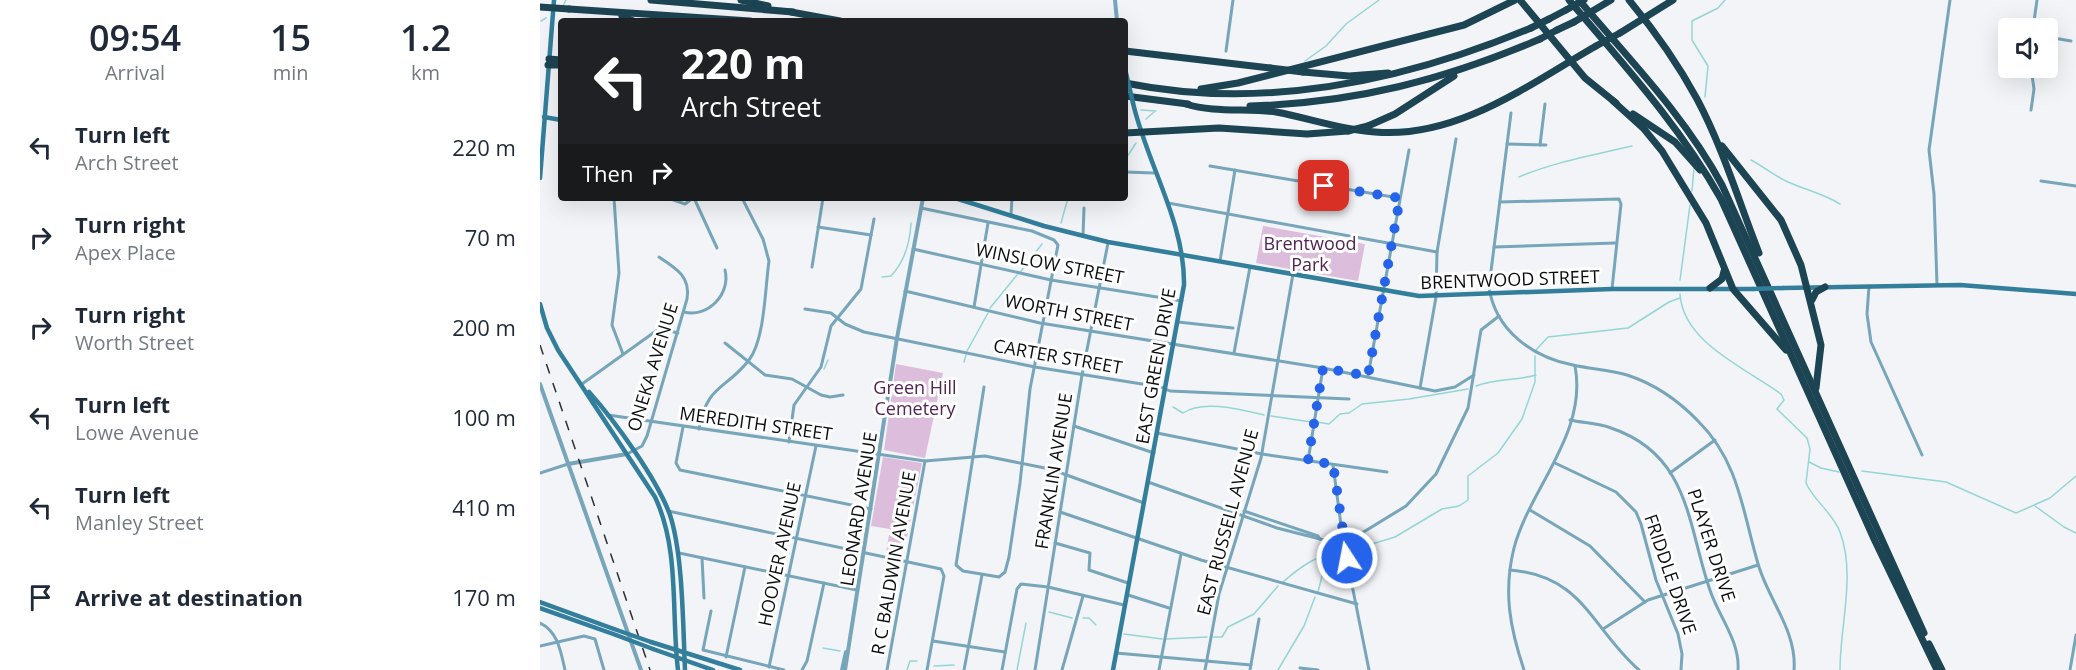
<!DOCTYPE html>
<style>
:root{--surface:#fff;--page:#f2f2f3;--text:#1f2937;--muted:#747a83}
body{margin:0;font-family:"Open Sans",sans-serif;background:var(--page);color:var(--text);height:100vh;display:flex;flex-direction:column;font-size:22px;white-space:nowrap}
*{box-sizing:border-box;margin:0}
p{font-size:20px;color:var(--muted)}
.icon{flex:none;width:33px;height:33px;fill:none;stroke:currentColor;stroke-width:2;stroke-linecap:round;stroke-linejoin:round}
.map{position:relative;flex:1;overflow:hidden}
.details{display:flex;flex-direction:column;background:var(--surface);width:540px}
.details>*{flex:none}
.top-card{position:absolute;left:18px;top:18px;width:570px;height:183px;border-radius:6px;box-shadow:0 6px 24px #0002;background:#202124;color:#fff;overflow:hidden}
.controls{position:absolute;left:1458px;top:18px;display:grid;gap:12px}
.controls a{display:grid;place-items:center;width:60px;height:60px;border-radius:6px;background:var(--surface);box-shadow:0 6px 24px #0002;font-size:30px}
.pin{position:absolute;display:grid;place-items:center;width:51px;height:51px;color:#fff;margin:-26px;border-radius:12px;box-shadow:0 3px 9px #0006}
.me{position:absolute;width:66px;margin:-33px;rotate:349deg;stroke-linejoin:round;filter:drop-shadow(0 0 4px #0008)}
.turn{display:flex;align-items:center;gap:21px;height:126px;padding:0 24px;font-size:27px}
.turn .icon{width:78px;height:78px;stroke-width:2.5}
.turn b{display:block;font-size:42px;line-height:51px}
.then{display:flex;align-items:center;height:57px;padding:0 24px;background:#0003;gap:12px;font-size:22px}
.eta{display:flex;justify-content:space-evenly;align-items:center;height:102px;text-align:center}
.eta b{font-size:36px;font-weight:600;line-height:42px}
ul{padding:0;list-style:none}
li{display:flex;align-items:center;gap:18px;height:90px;padding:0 24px}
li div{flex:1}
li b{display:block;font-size:22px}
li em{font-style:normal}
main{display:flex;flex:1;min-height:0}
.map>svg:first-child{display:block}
.green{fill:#ddbddc}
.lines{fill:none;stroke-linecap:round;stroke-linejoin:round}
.stream{stroke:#94d6d4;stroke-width:1.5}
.minor{stroke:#77a5b9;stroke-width:3}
.tertiary{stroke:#77a5b9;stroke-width:4}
.secondary{stroke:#327e9b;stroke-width:4.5}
.motorway{stroke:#1d4453;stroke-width:7}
.rail{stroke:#2f3032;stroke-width:1.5;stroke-dasharray:10 10;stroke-linecap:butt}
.secondary-bridge{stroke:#327e9b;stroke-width:4.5}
.motorway-bridge{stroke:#1d4453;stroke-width:7}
.route{stroke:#2563eb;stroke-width:10;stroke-dasharray:0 18}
.labels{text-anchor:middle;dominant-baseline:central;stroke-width:6;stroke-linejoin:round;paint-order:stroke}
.park-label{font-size:18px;fill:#532453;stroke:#fff}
.street-label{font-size:18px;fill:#0c0d0e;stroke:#fff}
</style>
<main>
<section class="details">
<div class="eta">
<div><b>09:54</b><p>Arrival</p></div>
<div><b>15</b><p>min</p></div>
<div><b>1.2</b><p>km</p></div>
</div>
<ul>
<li><svg class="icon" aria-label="left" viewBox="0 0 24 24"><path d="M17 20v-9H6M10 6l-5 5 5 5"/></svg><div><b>Turn left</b><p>Arch Street</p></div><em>220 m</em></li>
<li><svg class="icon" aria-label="right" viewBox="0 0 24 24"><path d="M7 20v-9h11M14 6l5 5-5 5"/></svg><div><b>Turn right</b><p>Apex Place</p></div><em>70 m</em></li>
<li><svg class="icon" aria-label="right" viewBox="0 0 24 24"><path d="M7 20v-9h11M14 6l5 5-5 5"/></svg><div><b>Turn right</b><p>Worth Street</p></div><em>200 m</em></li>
<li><svg class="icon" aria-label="left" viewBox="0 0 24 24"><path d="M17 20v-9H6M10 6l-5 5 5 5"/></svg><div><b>Turn left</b><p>Lowe Avenue</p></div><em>100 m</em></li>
<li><svg class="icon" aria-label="left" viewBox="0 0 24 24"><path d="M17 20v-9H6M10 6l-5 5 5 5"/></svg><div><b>Turn left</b><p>Manley Street</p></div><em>410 m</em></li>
<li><svg class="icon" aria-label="arrive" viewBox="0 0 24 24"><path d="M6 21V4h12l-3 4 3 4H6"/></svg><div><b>Arrive at destination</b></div><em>170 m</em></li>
</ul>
</section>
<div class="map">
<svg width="1536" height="670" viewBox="0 0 1536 670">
<rect width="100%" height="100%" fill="#f2f4f8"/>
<!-- green -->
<g class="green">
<path d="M723 226 825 244 818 281 716 263Z"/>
<path d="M356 364 403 373 385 458 344 450Z"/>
<path d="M343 457 382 463 367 537H362L359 554 346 553 350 529 331 526Z"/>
</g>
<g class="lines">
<!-- stream -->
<g class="stream">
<path d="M23 6 26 0"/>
<path d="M1 21 6 18"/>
<path d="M765 61 786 46 806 24 839 0"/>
<path d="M1165 97 1168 66 1152 40V21L1178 8 1185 0"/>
<path d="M601 110 616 111"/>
<path d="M585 112H587"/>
<path d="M606 119 614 112"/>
<path d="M585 160 596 143"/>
<path d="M1211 160C1224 167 1235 176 1248 182 1266 190 1284 194 1300 204"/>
<path d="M979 177C1014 162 1054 155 1092 146"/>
<path d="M1152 191 1154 168"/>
<path d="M521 223 528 198"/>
<path d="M481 271 502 244"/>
<path d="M342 277 351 276C365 261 370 243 371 223"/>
<path d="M1140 280 1150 205"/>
<path d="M1140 294C1143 343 1206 368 1241 394L1244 400 1237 409 1267 438 1270 449 1266 483C1274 501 1293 513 1300 532 1316 575 1300 625 1300 670"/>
<path d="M450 308 477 275"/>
<path d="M996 350 1008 337 1088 328 1129 302 1140 298"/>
<path d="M427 351 448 313"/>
<path d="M424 362 426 355"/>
<path d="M284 369 288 360"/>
<path d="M936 386C956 378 976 381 996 375"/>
<path d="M633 407 643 413C663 399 702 410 724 415"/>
<path d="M731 416 771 422"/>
<path d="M777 422 789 424 800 414 809 413 822 404 869 399 928 389"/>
<path d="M1269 462 1281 468 1299 472"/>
<path d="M1322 471 1406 482 1476 513 1510 498 1536 476"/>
<path d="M1495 506 1524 527 1536 533"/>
<path d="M809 551 855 537 902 509 919 506 928 500V476L958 453 982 419 995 382V356"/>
<path d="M743 582C760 567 778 554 802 551"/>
<path d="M778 592 788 553"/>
<path d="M509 612 532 618"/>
<path d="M543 618H549L556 625"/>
<path d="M584 634 622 639"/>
<path d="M673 637H682L688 627 714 614 738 586"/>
<path d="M626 639 667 637"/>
<path d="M283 648 300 651"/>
<path d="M394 666 414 665"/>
<path d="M367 670 370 661H377"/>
<path d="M477 670 486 623"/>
<path d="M738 670 764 626 775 597"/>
</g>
<!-- minor -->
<g class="minor">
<path d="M1493 28 1497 0"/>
<path d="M1508 37 1531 41"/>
<path d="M686 51 693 0"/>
<path d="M1491 110 1494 89 1491 68"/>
<path d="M971 113 949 287C955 330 992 357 1033 365 1051 369 1069 370 1087 375 1115 384 1139 401 1159 422 1200 463 1203 515 1219 567 1230 602 1257 632 1254 670"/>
<path d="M967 144 1006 145"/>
<path d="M1000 145 1005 104"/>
<path d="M670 166 859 198"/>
<path d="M585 172 614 173"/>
<path d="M1501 181 1536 186"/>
<path d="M74 198 79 273 72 325 83 354"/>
<path d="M128 198 145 204 153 198"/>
<path d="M154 198 177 248"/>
<path d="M960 202 1079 199 1081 204 1072 289"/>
<path d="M628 203 897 252"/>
<path d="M381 208 492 231 514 240 518 245 490 389 480 483 469 557 465 572 459 577 423 571 416 565 444 387"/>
<path d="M471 215 472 198"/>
<path d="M278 227 331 235"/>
<path d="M543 236 544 208"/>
<path d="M954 247 1075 243"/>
<path d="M373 249 511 280 642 301"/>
<path d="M680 261 695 170"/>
<path d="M272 267 283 198"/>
<path d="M1397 285 1394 194 1389 150 1410 0"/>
<path d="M1329 286 1327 314 1331 342 1382 455"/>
<path d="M365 291 500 323 783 368 895 391 915 387 934 375"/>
<path d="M434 307 448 223"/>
<path d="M265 309 291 313 305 324 324 332 495 367 621 387 630 391 809 399"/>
<path d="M144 312C168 318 191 294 185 270"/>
<path d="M638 322 693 328"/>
<path d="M185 343 225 375 252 379 281 395 290 397 303 395"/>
<path d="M694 353 710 267"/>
<path d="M828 376 869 150"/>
<path d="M42 384 116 331 126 330 138 333"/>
<path d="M880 388 896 297 897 252 916 139"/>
<path d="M68 415 385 461 445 456 510 469 604 503"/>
<path d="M1030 420C1043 423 1058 423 1071 428 1151 455 1147 526 1171 593 1180 618 1200 642 1198 670"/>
<path d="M534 426 614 453"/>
<path d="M143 427 136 463 140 470 331 509"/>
<path d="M159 429C167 384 186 390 209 360 225 339 225 288 229 261L223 239 202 198"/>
<path d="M617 433 722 454 847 472"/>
<path d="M249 442 254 405 281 367 291 326 321 289 334 219"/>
<path d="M87 454 102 446 107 436 147 299C151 277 136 268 119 257"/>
<path d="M768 461 783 368"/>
<path d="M1015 463 1076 492 1096 512 1101 524 1116 580 1138 634 1142 654 1141 670"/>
<path d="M793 465 803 540 829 670"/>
<path d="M0 473 28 464"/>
<path d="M1130 473 1175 440"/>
<path d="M608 482 737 528 780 539 778 536 704 511"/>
<path d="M990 510 1050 546 1105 602"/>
<path d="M128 511 401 569 404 576 387 670"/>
<path d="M520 512 661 560 817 604"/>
<path d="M780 539 804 544 866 506 896 474 928 408 941 330 959 316"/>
<path d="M515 543 550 553 549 570 588 583"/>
<path d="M139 553 317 590"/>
<path d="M162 558 164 598"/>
<path d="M970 570C1044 576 1051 628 1099 670"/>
<path d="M588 595 629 608"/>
<path d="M171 611 163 650 244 670"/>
<path d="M0 623C18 631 21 653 25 670"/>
<path d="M1063 629 1108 600 1218 565"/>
<path d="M393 641 465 652"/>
<path d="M0 646 44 636 55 639 64 670"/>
<path d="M576 653 711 665"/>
<path d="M186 657 205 567"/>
<path d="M229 667 276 446"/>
<path d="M760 668 778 670"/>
<path d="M262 670 267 661 284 583"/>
<path d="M347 670 385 461"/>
<path d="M424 670 442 575"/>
<path d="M462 670 477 589 481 584 508 587 584 605"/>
<path d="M495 670 542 375 568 243"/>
<path d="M522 670 543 596"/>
<path d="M619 670 641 554"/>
<path d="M665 670 679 594 721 458 753 274"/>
<path d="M710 670 719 619"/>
<path d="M984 670C970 628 963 592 974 548 990 488 1048 433 1035 366"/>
<path d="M1530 670 1536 635"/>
</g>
<!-- tertiary -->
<g class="tertiary">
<path d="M575 0 577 21"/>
<path d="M0 384 101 670"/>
<path d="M28 464 87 454"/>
<path d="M302 670 306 652"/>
<path d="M305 670 357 338 383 198"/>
</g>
<!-- secondary -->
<g class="secondary">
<path d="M4 117 21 120"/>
<path d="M0 178 14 0"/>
<path d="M415 198 504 226 568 242 879 296 1072 289H1213"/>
<path d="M1243 288 1420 285 1536 294"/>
<path d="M0 304 7 328 18 350 115 497C140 550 131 613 138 670"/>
<path d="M49 392C75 421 117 479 130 515 143 554 143 627 145 670"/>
<path d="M0 602 74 629"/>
<path d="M0 608 76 635"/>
<path d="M111 642 200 670"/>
<path d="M113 649 173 670"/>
<path d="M573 670 644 285C645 222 607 164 593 103"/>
</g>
<!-- motorway -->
<g class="motorway">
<path d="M111 0 253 12"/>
<path d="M201 0 228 6"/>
<path d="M980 0 1045 78 1076 103"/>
<path d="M1029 0C1084 65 1139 125 1181 199L1335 541 1397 670"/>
<path d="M1039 0C1089 59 1145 116 1182 185L1384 633"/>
<path d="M1089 0C1114 30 1138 64 1157 99 1183 148 1199 202 1219 253"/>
<path d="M29 9 210 21"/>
<path d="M251 12 300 21"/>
<path d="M82 16 93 21"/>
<path d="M1009 19 1026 10"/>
<path d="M1017 30 1034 22"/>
<path d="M1080 33 1133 0"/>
<path d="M585 51 730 68"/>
<path d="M9 59 21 60"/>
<path d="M8 65H21"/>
<path d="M763 72 809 76 848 73"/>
<path d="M585 83C724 111 862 82 991 28"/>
<path d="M661 89 698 83 924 25 975 0"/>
<path d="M585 96 648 104"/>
<path d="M1073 101 1104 129 1122 151 1166 223 1193 289 1246 350"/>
<path d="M646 104C674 113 707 108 736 112 769 118 801 130 835 132 917 139 988 85 1056 46"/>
<path d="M710 106C815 103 904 80 1000 39"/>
<path d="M1093 114 1135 142 1160 170"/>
<path d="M828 126 855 114 914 76"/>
<path d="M585 133 679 128 767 134 808 131"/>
<path d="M1182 146 1241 220 1261 265 1281 345 1276 388"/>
<path d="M1170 288 1182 279 1184 271"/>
<path d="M1272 300 1276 292 1285 287"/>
<path d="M1389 644 1402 670"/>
</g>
<!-- rail -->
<path class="rail" d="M0 345 110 670"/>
<!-- secondary-bridge -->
<g class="secondary-bridge">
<path d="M586 73 593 103"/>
<path d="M1213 289 1243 288"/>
<path d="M74 629 111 642"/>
<path d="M76 635 113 649"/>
</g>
<!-- motorway-bridge -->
<g class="motorway-bridge">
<path d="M0 7 29 9"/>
<path d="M1026 10 1044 0"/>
<path d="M1034 22 1071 0"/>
<path d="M991 28 1009 19"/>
<path d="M1000 39 1017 30"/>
<path d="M1056 46 1080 33"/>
<path d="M730 68 763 72"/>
<path d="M808 131 828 126"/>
</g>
</g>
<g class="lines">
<!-- route -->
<path class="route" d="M784 186 860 198 828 376 783 368 769 454 768 461 793 464 807 558"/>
</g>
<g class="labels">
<!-- park labels -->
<g class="park-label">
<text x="770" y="243">Brentwood<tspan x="770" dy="21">Park</tspan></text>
<text x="375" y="387">Green Hill<tspan x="375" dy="21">Cemetery</tspan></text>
</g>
<!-- street labels -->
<g class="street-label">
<text transform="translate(510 263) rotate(11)">WINSLOW STREET</text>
<text transform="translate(970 279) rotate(-2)">BRENTWOOD STREET</text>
<text transform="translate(529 312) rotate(11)">WORTH STREET</text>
<text transform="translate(518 356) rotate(10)">CARTER STREET</text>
<text transform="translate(615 366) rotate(-80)">EAST GREEN DRIVE</text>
<text transform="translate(112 367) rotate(-73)">ONEKA AVENUE</text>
<text transform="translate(216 423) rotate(8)">MEREDITH STREET</text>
<text transform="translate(513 471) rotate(-81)">FRANKLIN AVENUE</text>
<text transform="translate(318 509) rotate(-81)">LEONARD AVENUE</text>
<text transform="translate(687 522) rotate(-75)">EAST RUSSELL AVENUE</text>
<text transform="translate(1172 545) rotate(72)">PLAYER DRIVE</text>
<text transform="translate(239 554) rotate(-78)">HOOVER AVENUE</text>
<text transform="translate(353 563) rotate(-80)">R C BALDWIN AVENUE</text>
<text transform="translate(1131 574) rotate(71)">FRIDDLE DRIVE</text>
</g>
</g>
</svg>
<div class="controls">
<a><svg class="icon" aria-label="sound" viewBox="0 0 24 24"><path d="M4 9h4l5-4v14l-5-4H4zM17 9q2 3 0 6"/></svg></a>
</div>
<div class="pin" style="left:784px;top:186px;background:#d93025"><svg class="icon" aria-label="arrive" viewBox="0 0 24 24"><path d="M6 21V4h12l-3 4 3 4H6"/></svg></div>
<svg class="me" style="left:807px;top:558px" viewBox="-20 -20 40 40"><circle r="17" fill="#2563eb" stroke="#fff" stroke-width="3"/><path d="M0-11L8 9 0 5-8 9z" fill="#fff"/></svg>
<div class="top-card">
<div class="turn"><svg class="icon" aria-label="left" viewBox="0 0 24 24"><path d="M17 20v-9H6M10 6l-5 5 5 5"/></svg><div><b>220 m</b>Arch Street</div></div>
<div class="then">Then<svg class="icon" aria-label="right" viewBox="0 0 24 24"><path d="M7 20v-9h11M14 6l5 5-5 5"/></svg></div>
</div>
</div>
</main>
